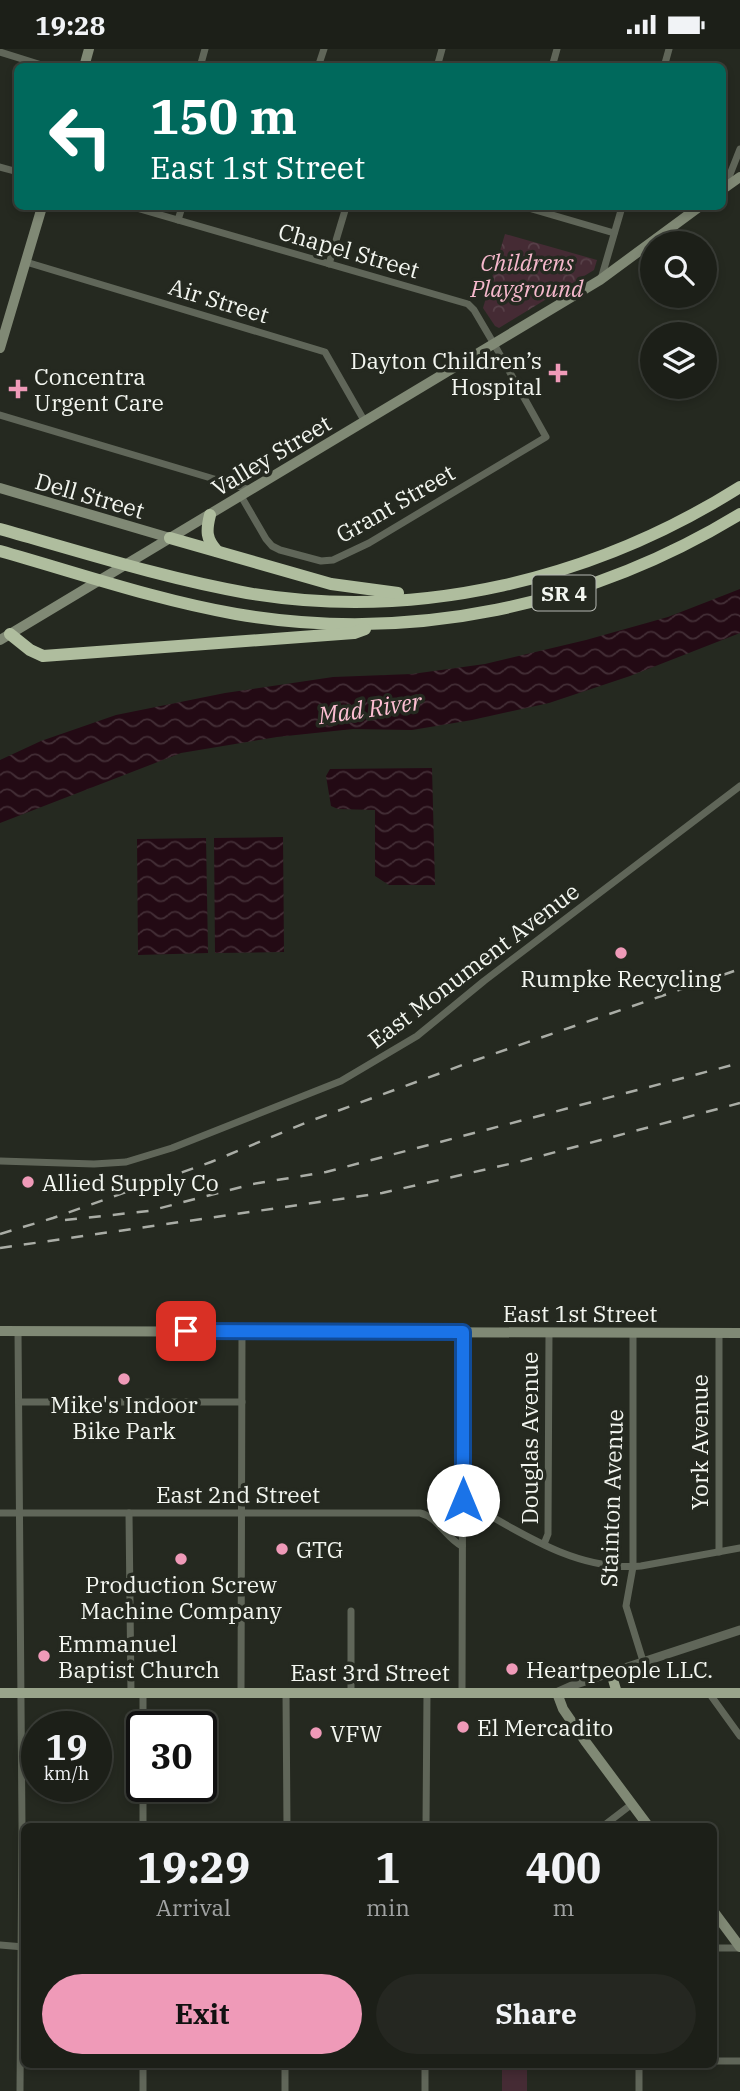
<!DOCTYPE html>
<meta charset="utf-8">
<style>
:root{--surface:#1c1f18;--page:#252721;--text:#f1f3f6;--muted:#a0a2a2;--line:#3a3d37;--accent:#ef9ab8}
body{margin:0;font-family:"IBM Plex Serif",serif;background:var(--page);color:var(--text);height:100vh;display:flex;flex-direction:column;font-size:26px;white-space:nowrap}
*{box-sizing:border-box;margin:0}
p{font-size:23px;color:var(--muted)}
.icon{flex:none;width:38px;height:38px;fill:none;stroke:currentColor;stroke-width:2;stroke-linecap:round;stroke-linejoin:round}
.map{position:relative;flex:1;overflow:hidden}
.drawer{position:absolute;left:21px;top:1774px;width:696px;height:245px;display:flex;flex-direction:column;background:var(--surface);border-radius:10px;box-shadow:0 4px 10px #0003,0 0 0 2px var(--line)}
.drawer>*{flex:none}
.banner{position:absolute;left:14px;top:14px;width:712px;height:147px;border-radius:10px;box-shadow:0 4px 10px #0003,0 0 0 2px var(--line);background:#00695c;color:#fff;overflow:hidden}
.fabs{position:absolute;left:640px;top:182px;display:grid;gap:14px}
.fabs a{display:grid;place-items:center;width:77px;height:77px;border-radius:50%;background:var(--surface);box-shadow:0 4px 10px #0003,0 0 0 2px var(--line);font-size:35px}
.speed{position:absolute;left:21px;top:1662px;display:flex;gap:14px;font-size:35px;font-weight:700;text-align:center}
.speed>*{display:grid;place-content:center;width:91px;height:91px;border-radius:50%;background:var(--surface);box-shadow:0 4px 10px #0003,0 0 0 2px var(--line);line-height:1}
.speed small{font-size:18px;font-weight:400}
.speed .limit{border:4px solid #111;border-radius:10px;background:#fff;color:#111}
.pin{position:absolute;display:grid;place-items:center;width:60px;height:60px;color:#fff;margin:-30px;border-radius:14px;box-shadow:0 4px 10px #0006}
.me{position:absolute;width:77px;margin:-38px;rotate:0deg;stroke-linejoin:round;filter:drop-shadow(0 0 5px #0008)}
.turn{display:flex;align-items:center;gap:24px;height:147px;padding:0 21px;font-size:32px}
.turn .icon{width:91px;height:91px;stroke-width:2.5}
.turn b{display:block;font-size:49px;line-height:60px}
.eta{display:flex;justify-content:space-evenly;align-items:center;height:119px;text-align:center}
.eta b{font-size:42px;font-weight:800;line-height:49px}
.cta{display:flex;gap:14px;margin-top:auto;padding:14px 21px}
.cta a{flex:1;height:80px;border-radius:42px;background:var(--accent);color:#111;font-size:28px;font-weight:800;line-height:80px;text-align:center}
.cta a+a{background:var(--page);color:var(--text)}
.status{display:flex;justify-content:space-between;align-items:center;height:49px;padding:0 35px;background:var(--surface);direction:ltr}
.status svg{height:19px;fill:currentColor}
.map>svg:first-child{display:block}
.green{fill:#452b34}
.park{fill:url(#park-crowns)}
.water{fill:url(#water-waves)}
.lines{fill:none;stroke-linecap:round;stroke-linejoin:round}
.minor{stroke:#606659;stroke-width:7}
.tertiary{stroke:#606659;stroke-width:9}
.secondary{stroke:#808975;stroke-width:10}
.primary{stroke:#99a48b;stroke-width:10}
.motorway{stroke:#afbd9e;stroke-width:12}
.rail{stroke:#aaada6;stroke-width:2.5;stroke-dasharray:12 12;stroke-linecap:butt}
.route-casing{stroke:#114b97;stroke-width:18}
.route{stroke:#1a73e8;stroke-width:12}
.poi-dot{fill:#ef9ab8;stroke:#252920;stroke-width:2.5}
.labels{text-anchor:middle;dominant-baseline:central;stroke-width:7;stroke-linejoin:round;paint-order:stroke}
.shield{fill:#252920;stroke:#b5b8b2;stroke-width:2}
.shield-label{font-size:21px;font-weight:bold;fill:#f3f6f0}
.street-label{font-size:23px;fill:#f3f6f0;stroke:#252920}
.park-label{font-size:23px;font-style:italic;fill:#f6b8cc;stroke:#252920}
.poi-label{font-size:23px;fill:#f3f6f0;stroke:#252920;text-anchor:start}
.water-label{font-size:24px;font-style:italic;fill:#fdbfd3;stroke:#252920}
</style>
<div class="status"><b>19:28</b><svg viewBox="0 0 49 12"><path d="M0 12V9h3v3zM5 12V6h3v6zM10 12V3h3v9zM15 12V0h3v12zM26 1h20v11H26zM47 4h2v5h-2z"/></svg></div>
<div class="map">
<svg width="740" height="2042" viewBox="0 0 740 2042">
<defs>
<pattern id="park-crowns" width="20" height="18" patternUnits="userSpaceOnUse" patternTransform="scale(1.75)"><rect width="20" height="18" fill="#452b34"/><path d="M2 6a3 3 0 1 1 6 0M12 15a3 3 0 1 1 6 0" fill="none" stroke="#574048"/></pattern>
<pattern id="water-waves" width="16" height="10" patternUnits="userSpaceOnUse" patternTransform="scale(1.75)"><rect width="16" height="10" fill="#230a14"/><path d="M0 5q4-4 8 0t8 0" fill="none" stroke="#432e36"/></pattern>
</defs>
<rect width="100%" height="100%" fill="#252920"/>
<!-- green -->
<rect class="green" x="502" y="2021" width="25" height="21"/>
<!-- park -->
<path class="park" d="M505 185 597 211 594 221 499 279 495 277 483 259Z"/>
<!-- water -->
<g class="water">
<path d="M740 540V584L630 627 549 654 472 671 412 681 353 680 277 688 181 704 0 774V711L41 692 116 666 225 644 333 628 412 625 485 615 586 591 668 568Z"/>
<path d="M432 719 435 836H389L375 827V761L338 760 331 757 326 727 330 720Z"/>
<path d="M283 788 284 903 215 904 214 789Z"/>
<path d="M206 789 208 904 138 906 137 790Z"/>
</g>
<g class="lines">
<!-- minor -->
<g class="minor">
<path d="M0 3 48 18"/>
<path d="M200 18 205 0"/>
<path d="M318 18 324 0"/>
<path d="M437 18 442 0"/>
<path d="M552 18 557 0"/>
<path d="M664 18 669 0"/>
<path d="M0 118 18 123"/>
<path d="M725 138 740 100"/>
<path d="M133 158 468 255 474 261 494 295 546 388 369 494 333 511 321 512 280 501 272 497 266 490 241 447"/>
<path d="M525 158 614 184"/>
<path d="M178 171 182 158"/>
<path d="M26 213 325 303 365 373"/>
<path d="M329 215 346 158"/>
<path d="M601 230 622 158"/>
<path d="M0 366 251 441"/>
<path d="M0 1112 94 1115 126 1113 172 1099 341 1032 417 987 484 932 740 737"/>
<path d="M18 1282 22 1778 20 2042"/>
<path d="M633 1283V1518L626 1557 643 1612"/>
<path d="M19 1353H242"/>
<path d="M463 1451C516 1481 576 1523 641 1517L740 1499"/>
<path d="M0 1464H420C438 1468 446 1489 462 1497"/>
<path d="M129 1464 131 1644"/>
<path d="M544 1495 548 1485 549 1283"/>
<path d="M719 1503V1283"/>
<path d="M351 1562V1644"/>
<path d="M143 1644V1678"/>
<path d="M241 1644 242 1282"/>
<path d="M286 1644 287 1778"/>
<path d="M462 1644 463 1283"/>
<path d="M709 1644 740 1687"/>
<path d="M143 1738V1778"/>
<path d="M426 1778 427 1644"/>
<path d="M602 1778 632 1755"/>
<path d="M0 1896 24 1898"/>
<path d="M714 1899H740"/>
<path d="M714 2012H740"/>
<path d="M143 2016V2042"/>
<path d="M639 2016V2042"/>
<path d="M285 2042V2016"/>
<path d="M425 2042V2016"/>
</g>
<!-- tertiary -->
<path class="tertiary" d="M558 1643 576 1635 740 1581"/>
<!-- secondary -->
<g class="secondary">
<path d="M84 18 89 0"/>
<path d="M723 140 740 128"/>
<path d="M0 299 42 158"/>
<path d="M0 439 170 489"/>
<path d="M0 591 600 231 699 158"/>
<path d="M0 1282 740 1284"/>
<path d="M557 1644 563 1660 585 1692 649 1778"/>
<path d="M714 1863 740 1898"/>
</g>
<!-- primary -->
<g class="primary">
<path d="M611 1624 617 1644"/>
<path d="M0 1644H740"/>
</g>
<!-- motorway -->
<g class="motorway">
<path d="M210 466C206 482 206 490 217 502"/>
<path d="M0 480C82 503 163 529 247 544 419 573 594 530 740 438"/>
<path d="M170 489 331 535 398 544"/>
<path d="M0 502C78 524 156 551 236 565 411 595 589 557 740 465"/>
<path d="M10 585 30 601 43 607 354 584 365 580"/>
</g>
<!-- rail -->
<g class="rail">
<path d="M65 1171 149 1162 253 1135 326 1123 740 1014"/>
<path d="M0 1185 53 1169 211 1113 310 1072 476 1011 740 920"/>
<path d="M0 1199 382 1144 518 1113 740 1054"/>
</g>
</g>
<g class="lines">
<defs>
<path id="route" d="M186 1282 463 1283V1451"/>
</defs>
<!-- route casing -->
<use href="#route" class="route-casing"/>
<!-- route -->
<use href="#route" class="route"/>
</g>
<!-- markers -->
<g class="poi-dot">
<path d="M554.5 313.5h7v7h7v7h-7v7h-7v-7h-7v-7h7z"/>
<path d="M14.5 329.5h7v7h7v7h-7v7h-7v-7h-7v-7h7z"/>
<circle cx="621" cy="904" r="7"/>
<circle cx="28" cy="1133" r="7"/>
<circle cx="124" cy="1330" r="7"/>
<circle cx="282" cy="1500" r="7"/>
<circle cx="181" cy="1510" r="7"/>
<circle cx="44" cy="1607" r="7"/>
<circle cx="512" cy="1620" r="7"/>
<circle cx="463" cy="1678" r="7"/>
<circle cx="316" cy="1684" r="7"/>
</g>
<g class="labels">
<!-- shield labels -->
<rect class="shield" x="532.5" y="526.5" width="63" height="35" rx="5"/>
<g class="shield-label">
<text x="564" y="544">SR 4</text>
</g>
<!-- street labels -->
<g class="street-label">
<text transform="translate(349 201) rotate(16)">Chapel Street</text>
<text transform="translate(219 251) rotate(17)">Air Street</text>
<text transform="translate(271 406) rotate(-31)">Valley Street</text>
<text transform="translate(90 446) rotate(16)">Dell Street</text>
<text transform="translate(395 454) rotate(-30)">Grant Street</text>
<text transform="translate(473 916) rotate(-37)">East Monument Avenue</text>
<text x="580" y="1264">East 1st Street</text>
<text transform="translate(529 1389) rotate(-90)">Douglas Avenue</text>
<text transform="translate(699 1393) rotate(-90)">York Avenue</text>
<text x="238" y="1445">East 2nd Street</text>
<text transform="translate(611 1449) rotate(-88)">Stainton Avenue</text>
<text x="370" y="1623">East 3rd Street</text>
</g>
<!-- park labels -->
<g class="park-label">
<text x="527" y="213">Childrens<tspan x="527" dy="26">Playground</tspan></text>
</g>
<!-- poi labels -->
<g class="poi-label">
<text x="542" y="311" text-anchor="end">Dayton Children’s<tspan x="542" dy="26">Hospital</tspan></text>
<text x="34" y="327">Concentra<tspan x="34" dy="26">Urgent Care</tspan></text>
<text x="621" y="929" text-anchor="middle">Rumpke Recycling</text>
<text x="42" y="1133">Allied Supply Co</text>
<text x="124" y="1355" text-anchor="middle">Mike's Indoor<tspan x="124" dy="26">Bike Park</tspan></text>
<text x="296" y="1500">GTG</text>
<text x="181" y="1535" text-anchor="middle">Production Screw<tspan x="181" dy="26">Machine Company</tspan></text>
<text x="58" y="1594">Emmanuel<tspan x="58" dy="26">Baptist Church</tspan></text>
<text x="526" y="1620">Heartpeople LLC.</text>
<text x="477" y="1678">El Mercadito</text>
<text x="330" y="1684">VFW</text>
</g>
<!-- water labels -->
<g class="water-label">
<text transform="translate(370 659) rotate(-8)">Mad River</text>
</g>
</g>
</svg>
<div class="fabs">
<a><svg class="icon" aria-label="search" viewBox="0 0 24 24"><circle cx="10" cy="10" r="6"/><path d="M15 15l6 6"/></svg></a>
<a><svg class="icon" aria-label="layers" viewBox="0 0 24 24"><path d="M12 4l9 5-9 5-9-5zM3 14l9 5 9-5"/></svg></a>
</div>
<div class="speed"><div>19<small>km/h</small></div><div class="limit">30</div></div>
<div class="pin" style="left:186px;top:1282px;background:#d93025"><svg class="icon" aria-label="arrive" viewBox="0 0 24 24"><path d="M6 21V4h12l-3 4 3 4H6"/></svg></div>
<svg class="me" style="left:463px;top:1451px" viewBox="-20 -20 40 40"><circle r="19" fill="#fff"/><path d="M0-13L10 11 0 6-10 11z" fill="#1a73e8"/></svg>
<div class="banner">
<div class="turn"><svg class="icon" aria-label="left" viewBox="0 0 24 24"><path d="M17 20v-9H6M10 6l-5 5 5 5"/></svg><div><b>150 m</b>East 1st Street</div></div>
</div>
<section class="drawer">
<div class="eta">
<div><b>19:29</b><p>Arrival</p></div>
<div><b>1</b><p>min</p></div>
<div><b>400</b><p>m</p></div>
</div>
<div class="cta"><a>Exit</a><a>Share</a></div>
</section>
</div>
